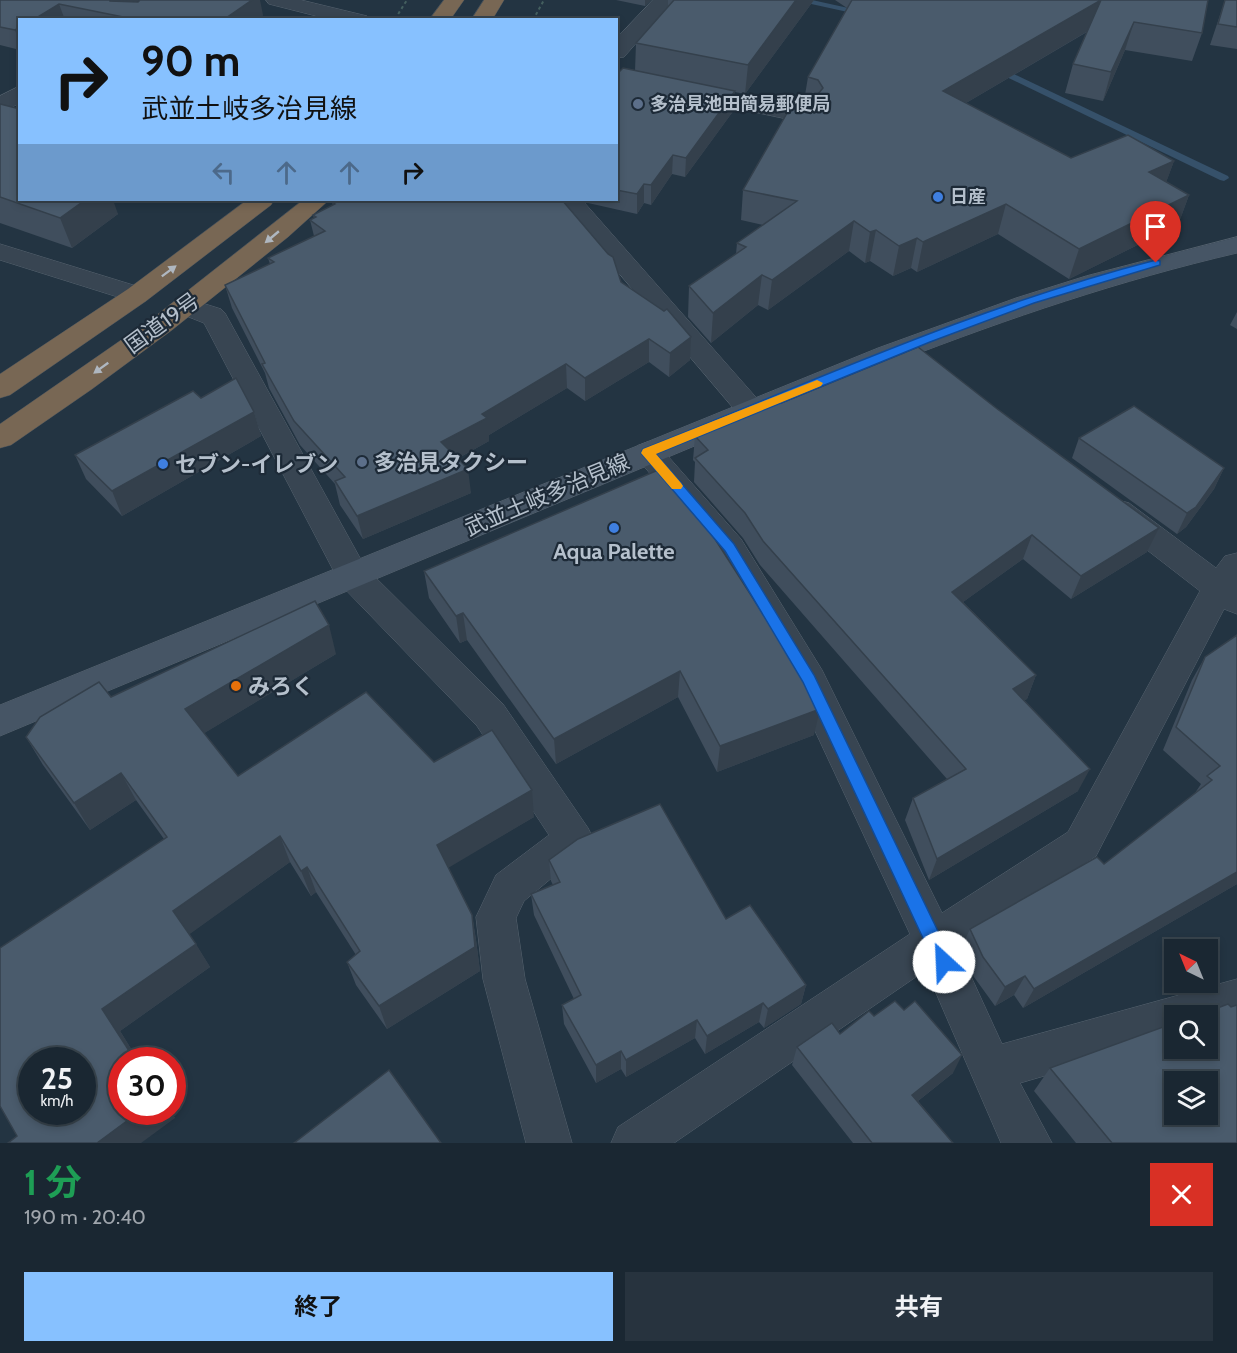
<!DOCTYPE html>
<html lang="ja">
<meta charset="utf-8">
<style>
:root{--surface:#1a2732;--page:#27333e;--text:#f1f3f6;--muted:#9fa5ac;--line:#38444d;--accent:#87c1ff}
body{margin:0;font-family:Cabin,"Noto Sans JP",sans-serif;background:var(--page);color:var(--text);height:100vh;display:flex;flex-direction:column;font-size:22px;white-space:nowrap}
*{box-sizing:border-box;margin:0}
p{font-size:20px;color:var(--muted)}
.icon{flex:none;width:33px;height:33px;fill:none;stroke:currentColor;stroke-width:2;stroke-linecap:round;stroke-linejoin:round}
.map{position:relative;height:1143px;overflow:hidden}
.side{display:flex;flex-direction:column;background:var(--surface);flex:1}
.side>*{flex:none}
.banner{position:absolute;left:18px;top:18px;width:600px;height:183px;border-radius:0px;box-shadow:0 3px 9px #0003,0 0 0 2px var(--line);background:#87c1ff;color:#111;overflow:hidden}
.needle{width:39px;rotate:317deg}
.buttons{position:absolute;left:1164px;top:939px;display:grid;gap:12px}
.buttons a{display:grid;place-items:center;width:54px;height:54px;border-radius:0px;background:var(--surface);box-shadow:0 3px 9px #0003,0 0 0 2px var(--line);font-size:30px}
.speed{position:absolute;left:18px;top:1047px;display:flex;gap:12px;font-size:30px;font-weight:700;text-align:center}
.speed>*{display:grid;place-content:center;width:78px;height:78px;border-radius:50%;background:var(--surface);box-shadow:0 3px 9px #0003,0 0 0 2px var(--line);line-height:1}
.speed small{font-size:15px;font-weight:400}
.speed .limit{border:9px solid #d22;background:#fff;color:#111}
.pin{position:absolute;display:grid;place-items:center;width:51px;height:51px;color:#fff;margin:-62px -26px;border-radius:50% 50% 50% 0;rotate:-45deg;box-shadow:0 0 6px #0007}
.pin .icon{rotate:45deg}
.me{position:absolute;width:66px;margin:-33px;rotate:335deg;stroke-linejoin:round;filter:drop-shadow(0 0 4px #0008)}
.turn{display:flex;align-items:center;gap:21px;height:126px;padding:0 24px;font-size:27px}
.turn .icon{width:78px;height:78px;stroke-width:2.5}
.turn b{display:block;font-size:42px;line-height:51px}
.lanes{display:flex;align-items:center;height:57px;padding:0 24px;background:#0003;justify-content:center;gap:30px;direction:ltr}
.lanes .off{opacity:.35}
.round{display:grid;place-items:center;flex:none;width:63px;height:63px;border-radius:0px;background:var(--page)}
.headline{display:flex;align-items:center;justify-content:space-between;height:102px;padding:0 24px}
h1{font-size:36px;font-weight:700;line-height:45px;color:#1e9e55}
.primary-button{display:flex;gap:12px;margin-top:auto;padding:12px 24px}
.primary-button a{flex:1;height:69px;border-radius:0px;background:var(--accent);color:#111;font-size:24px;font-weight:700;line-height:69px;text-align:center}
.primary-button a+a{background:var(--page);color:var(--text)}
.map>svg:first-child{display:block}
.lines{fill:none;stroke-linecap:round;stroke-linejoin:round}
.stream{fill:#36516a;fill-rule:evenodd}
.street-casing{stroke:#56636f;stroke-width:1}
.secondary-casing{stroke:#56636f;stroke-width:1}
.highway-casing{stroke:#43505c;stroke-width:1}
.path{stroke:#445f5f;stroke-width:2;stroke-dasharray:3 3;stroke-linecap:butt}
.street{fill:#384552;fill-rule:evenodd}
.secondary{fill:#465565;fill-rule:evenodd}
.highway{fill:#786754;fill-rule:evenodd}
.wall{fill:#404e5d}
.shaded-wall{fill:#34404c}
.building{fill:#4a5b6c;stroke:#34404c;stroke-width:1.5;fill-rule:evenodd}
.oneway{fill:#afb7c0}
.route{fill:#1a73e8;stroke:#114b97;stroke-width:1.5}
.slow{fill:#f59e0b}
.service-dot{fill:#5c6f8a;stroke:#1d2a37;stroke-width:2}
.shop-dot{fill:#3f7fe0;stroke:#1d2a37;stroke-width:2}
.food-dot{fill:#e8710a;stroke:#1d2a37;stroke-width:2}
.labels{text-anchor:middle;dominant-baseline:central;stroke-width:4.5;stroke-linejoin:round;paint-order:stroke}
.far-poi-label{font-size:18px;font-weight:bold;fill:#b5c0cc;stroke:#1d2a37;text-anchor:start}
.street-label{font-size:22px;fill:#b5c0cc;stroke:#1d2a37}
.poi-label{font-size:22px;font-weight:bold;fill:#b5c0cc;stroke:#1d2a37;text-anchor:start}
</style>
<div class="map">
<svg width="1237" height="1143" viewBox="0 0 1237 1143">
<rect width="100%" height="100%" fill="#233442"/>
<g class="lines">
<!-- stream -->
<g class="stream">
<path d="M793 0H812L871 13 866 16Z"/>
<path d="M995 65 1228 176 1229 178 1224 181 1220 180 992 70 990 68Z"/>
</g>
<defs>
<g id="street">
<path d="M266 0H301L367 16 370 20H332L269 4Z"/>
<path d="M653 0H674L624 57 616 58V39Z"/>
<path d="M616 70 806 109 814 111 817 116 814 121 806 123 616 83Z"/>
<path d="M20 86V103L0 113V96Z"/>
<path d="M557 200H582L761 403 766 410 761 417 751 420 741 417Z"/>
<path d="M0 244 146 289 150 295 146 301 137 303 0 260Z"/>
<path d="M186 298 221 309 225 313 365 567 503 704 588 828 594 840 588 852 565 867 524 901 516 918 525 979 572 1143H526L483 979 476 917 496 875 549 835 477 726 341 585 204 323 176 312 172 306 176 300Z"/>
<path d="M648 442 659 446 741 539 822 670 942 913 1068 832 1200 591 1107 519 1102 511 1107 503 1118 500 1129 503 1216 568 1225 556 1237 553V614L1224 609 1096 856 958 948 1002 1044 1237 979V1021L1208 1029V1016H1174V1038L1020 1083 1052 1143H1001L926 970 674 1143H611L618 1127 910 934 794 686 719 557 633 453 637 446Z"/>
</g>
<path id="secondary" d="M1237 237V253C1121 280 1009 318 898 361L0 736V705L878 348 1016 298 1086 276Z"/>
<g id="highway">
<path d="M444 0H464L450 20H429Z"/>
<path d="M484 0H504L492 20H471Z"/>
<path d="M247 200H274L271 205 146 301 10 395 0 398V374L128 289Z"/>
<path d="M303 200H329L288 237 172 330 92 389 11 445 0 448V424L153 318Z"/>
</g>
</defs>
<!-- street casing -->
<use href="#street" class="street-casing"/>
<!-- secondary casing -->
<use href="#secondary" class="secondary-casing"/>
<!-- highway casing -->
<use href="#highway" class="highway-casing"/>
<!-- path -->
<g class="path">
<path d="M395 19 407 0"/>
<path d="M533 20 544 0"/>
</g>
<!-- street -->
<use href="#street" class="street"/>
<!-- secondary -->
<use href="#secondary" class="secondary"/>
<!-- highway -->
<use href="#highway" class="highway"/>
</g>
<!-- wall -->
<g class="wall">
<path d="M0 0 263 15 257 20H20V50L0 45Z"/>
<path d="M616 0H651L645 6Z"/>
<path d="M668 0H814L745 94 735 92 734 110 685 177 672 174 651 205 644 203 637 214 588 203 584 200H616V75L635 71 636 43 668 6Z"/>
<path d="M835 0H1208L1202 33 1192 61 1125 50 1103 101 1065 93 1073 64 1087 32 966 103 1071 158 1174 161 1166 182 1189 195 1178 225 1069 279 998 234 917 272 911 268 893 276 870 261 865 263 849 251 768 310 758 305 711 343 688 317 689 286 736 254 737 243 763 225 741 220 743 190 805 95 808 77 847 8Z"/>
<path d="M1225 0H1237V49L1210 45Z"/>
<path d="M0 104 118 214 72 248 0 223Z"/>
<path d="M332 202 621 282 690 360 669 377 649 362 585 401 567 388 489 435V441L457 459 471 493 363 539 340 505 335 484 300 445 269 388 265 373 232 308 225 285 270 264 268 258 314 236 310 220 314 218 313 215 333 206Z"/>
<path d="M1237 312V329L1230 325Z"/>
<path d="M201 398 254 412 261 436 122 516 86 479 75 455Z"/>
<path d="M781 403 1147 552 1071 599 1023 559 963 602 1036 675 1027 699 1024 700 1078 791 929 880 905 820 913 798 947 779 760 565 743 538 694 482 695 462 693 460 695 436Z"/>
<path d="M1079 438 1224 468 1214 489 1186 527 1177 534 1072 458Z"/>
<path d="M707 516 706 526 814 735 717 772 678 697 556 764 467 640 460 643 429 598 424 571Z"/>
<path d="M336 654 204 733 238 776 434 762 534 817 448 867 472 915 476 940 480 971 387 1029 356 985 347 962 356 955 316 892 311 896 290 862 189 934 210 967 120 1031 138 1060H122L175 1118 17 1136 164 839 136 800 90 830 43 765 26 737 111 697Z"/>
<path d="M1205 657 1237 884 1023 1008 1014 995 995 1006 974 977 961 949 970 929 1104 864 1195 793 1201 784 1163 750 1192 680Z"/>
<path d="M549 860 726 919 806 985 801 1004 764 1028 759 1022 705 1054 695 1038 626 1077 621 1069 596 1083 564 1024 562 1005 574 999 534 915 531 894 553 885 551 881Z"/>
<path d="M1231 1007 1237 1143H1076L1034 1091 1050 1068Z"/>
<path d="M840 1034 953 1073 918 1101 953 1143H853L792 1065 797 1047Z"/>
</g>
<!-- shaded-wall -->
<g class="shaded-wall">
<path d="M110 0H140L114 15Z"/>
<path d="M252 0H260L263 15 257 20H223Z"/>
<path d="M645 0H651L645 6Z"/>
<path d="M796 0H814L745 94 748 65Z"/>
<path d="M1101 0 1093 28 937 120 943 91Z"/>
<path d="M59 4 65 20H33Z"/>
<path d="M1134 22 1125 50 1103 101 1111 72Z"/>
<path d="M20 27V43L15 30Z"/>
<path d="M735 91 734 110 685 177 686 158Z"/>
<path d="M673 155 672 174 651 205V185Z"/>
<path d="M1174 161 1163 191 1149 172Z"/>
<path d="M644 184V203L637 214V194Z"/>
<path d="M1189 195 1178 225 1069 279 1079 249Z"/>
<path d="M85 200H113L118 214 72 248 60 218Z"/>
<path d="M1006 204 998 234 917 272 923 242Z"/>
<path d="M854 221 849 251 768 310 772 280Z"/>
<path d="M876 230 870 261 865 263 870 232Z"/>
<path d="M917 238 911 268 893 276 899 246Z"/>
<path d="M762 275 758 305 711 343 713 313Z"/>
<path d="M691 337 690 360 669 377 670 353Z"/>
<path d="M649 339V362L585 401V378Z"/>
<path d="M566 364 567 388 489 435V441L444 466 441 442 482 414Z"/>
<path d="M254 412 261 436 122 516 112 491Z"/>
<path d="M1224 468 1214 489 1186 527 1177 534 1187 513Z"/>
<path d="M468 469 471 493 363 539 357 516Z"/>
<path d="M707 516 705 543 702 519Z"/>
<path d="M1159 528 1147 552 1071 599 1081 576Z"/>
<path d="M1032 535 1023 559 945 615 952 592Z"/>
<path d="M463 613 467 640 460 643 456 616Z"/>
<path d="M329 625 336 654 198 737 185 709Z"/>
<path d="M680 671 678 697 556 764 554 739Z"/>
<path d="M1036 675 1027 699 1003 712 1013 689Z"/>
<path d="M820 709 814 735 717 772 720 746Z"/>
<path d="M1090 769 1078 791 929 880 937 859Z"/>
<path d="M121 773 136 800 90 830 74 803Z"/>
<path d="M532 790 534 817 443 871 437 845Z"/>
<path d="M280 836 290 862 187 936 173 911Z"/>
<path d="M307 867 316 892 311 896 301 871Z"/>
<path d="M1237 872V884L1023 1008 1034 989Z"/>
<path d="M472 915 476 940 480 971 387 1029 379 1006Z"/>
<path d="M196 944 210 967 120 1031 138 1060H135L102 1009Z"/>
<path d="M1025 976 1014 995 995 1006 1005 987Z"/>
<path d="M806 985 801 1004 764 1028 768 1009Z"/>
<path d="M763 1003 759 1022 705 1054 707 1036Z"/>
<path d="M697 1020 695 1038 626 1077V1060Z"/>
<path d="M621 1051V1069L596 1083V1065Z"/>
<path d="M962 1055 953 1073 904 1112 912 1095Z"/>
<path d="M139 1112H171L175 1118 141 1143H97Z"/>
</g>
<!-- building -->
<g class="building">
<path d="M0 0H110V1L138 2 140 0H252L223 20H138L59 4 33 20H20V27L15 30 0 27Z"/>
<path d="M674 0H796L748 65 636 43Z"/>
<path d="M852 0H1208L1202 33 1134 22 1111 72 1073 64 1101 0 943 91 1071 158 1128 135 1174 161 1149 172 1189 195 1079 249 1006 204 923 242 917 238 899 246 876 230 870 232 854 221 772 280 762 275 713 313 689 286 746 247 737 243 797 201 743 190 798 94 810 96 818 94 823 88 818 80 808 77Z"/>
<path d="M1225 0H1237V27L1218 24Z"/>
<path d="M623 68 735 91 686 158 673 155 651 185 644 184 637 194 616 190V75Z"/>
<path d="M0 104 20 109V200H85L60 218 0 197Z"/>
<path d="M335 200H562L608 254 613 257 621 282 664 311 667 309 691 337 670 353 649 339 585 378 566 364 482 414 487 418 441 442 468 469 357 516 335 481 345 477 294 421 262 364 265 363 225 285 274 262 268 258 325 231 310 220 316 217 313 215 335 204 332 202Z"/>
<path d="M918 347 996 408 1159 528 1081 576 1032 535 952 592 1036 675 1013 689 1090 769 937 859 913 798 966 769 763 541 745 513 695 458 708 450 695 436 778 400 781 403Z"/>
<path d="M236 378 254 412 112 491 75 455 193 391 201 398Z"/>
<path d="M1134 406 1224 468 1196 507 1187 513 1079 438Z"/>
<path d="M665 467 707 516 702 519 807 682 820 709 720 746 680 671 554 739 463 613 456 616 424 571Z"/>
<path d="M315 601 329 625 185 709 238 776 366 692 434 762 492 730 532 790 437 845 472 915 475 947 379 1006 347 962 360 951 307 867 301 871 280 836 173 911 196 944 102 1009 135 1060H122V1112H139L97 1143H8L17 1136 0 1106V948L167 837 121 773 74 803 26 737 40 717 99 682 111 697ZM32 1060H82V1112H32Z"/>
<path d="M1237 635V872L1034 989 1025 976 1005 987 983 957 970 929 1097 857 1104 864 1212 780 1207 776 1220 766 1176 727 1205 657Z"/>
<path d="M660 804 726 919 750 905 806 985 768 1009 763 1003 707 1036 697 1020 626 1060 621 1051 596 1065 562 1005 581 995 531 894 560 882 549 860 578 839Z"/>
<path d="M895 1001 904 1010 915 1001 962 1055 912 1095 953 1143H872L797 1047 832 1023 840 1034 869 1011 874 1016Z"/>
<path d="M1228 1004 1231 1007 1237 1005V1143H1112L1050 1068 1174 1023V1048H1208V1016H1196ZM1174 1082H1208V1114H1174Z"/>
<path d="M389 1070 441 1143H294Z"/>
</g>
<!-- one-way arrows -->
<defs><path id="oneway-solid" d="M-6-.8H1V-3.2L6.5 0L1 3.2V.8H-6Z" transform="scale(1.5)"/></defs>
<g class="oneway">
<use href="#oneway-solid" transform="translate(272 237) rotate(140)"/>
<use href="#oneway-solid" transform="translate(169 271) rotate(-37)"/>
<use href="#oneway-solid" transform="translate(101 368) rotate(144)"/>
</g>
<!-- route -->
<path class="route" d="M1156 260 1160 261V265L1034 303 930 342 656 454 734 544 814 675 950 956 952 962 950 968 944 971 937 968 803 682 725 551 641 453 643 449C812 382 980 305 1156 260Z"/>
<!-- slow -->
<path class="slow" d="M817 380 823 383 821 386 656 454 681 483 683 486 681 489H672L641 453 643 449Z"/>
<!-- markers -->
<g class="service-dot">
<circle cx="638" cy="104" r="6"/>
<circle cx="362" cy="462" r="6"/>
</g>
<g class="shop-dot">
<circle cx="938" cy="197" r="6"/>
<circle cx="163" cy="464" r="6"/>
<circle cx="614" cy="528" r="6"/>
</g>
<circle class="food-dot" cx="236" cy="686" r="6"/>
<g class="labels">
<!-- far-poi labels -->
<g class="far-poi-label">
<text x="650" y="104">多治見池田簡易郵便局</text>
<text x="950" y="197">日産</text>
</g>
<!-- street labels -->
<g class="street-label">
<text transform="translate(162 323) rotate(-36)">国道19号</text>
<text transform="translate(547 495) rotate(-23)">武並土岐多治見線</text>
</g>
<!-- poi labels -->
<g class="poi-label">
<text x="374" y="462">多治見タクシー</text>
<text x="175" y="464">セブン-イレブン</text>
<text x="614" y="551" text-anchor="middle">Aqua Palette</text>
<text x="248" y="686">みろく</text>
</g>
</g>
</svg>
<div class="buttons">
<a><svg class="needle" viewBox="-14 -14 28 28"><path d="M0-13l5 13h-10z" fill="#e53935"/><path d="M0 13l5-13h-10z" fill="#9fa5ac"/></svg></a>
<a><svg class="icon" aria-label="search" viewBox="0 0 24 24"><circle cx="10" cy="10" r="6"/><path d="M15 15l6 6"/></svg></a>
<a><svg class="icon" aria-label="layers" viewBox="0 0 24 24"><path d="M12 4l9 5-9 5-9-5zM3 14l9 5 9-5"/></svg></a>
</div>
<div class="speed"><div>25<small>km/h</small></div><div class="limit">30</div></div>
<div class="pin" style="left:1156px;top:263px;background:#d93025"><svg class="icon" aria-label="arrive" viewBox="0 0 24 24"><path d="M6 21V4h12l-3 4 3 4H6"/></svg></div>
<svg class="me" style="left:944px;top:962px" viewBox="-20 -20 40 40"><circle r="19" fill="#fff"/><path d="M0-13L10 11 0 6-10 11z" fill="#1a73e8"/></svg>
<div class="banner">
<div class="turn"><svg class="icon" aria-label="right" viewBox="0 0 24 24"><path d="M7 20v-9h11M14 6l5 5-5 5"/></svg><div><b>90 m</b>武並土岐多治見線</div></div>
<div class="lanes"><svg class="icon off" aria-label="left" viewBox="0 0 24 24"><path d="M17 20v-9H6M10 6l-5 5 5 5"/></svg><svg class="icon off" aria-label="ahead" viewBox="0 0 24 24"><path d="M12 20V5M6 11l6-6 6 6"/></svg><svg class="icon off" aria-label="ahead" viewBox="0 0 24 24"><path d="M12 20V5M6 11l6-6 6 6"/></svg><svg class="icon" aria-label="right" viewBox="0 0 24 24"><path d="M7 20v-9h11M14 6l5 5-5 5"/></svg></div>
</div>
</div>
<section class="side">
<div class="headline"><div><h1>1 分</h1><p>190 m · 20:40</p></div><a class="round" style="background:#d93025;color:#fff"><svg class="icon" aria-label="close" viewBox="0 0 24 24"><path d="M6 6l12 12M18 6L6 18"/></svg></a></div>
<div class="primary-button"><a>終了</a><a>共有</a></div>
</section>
